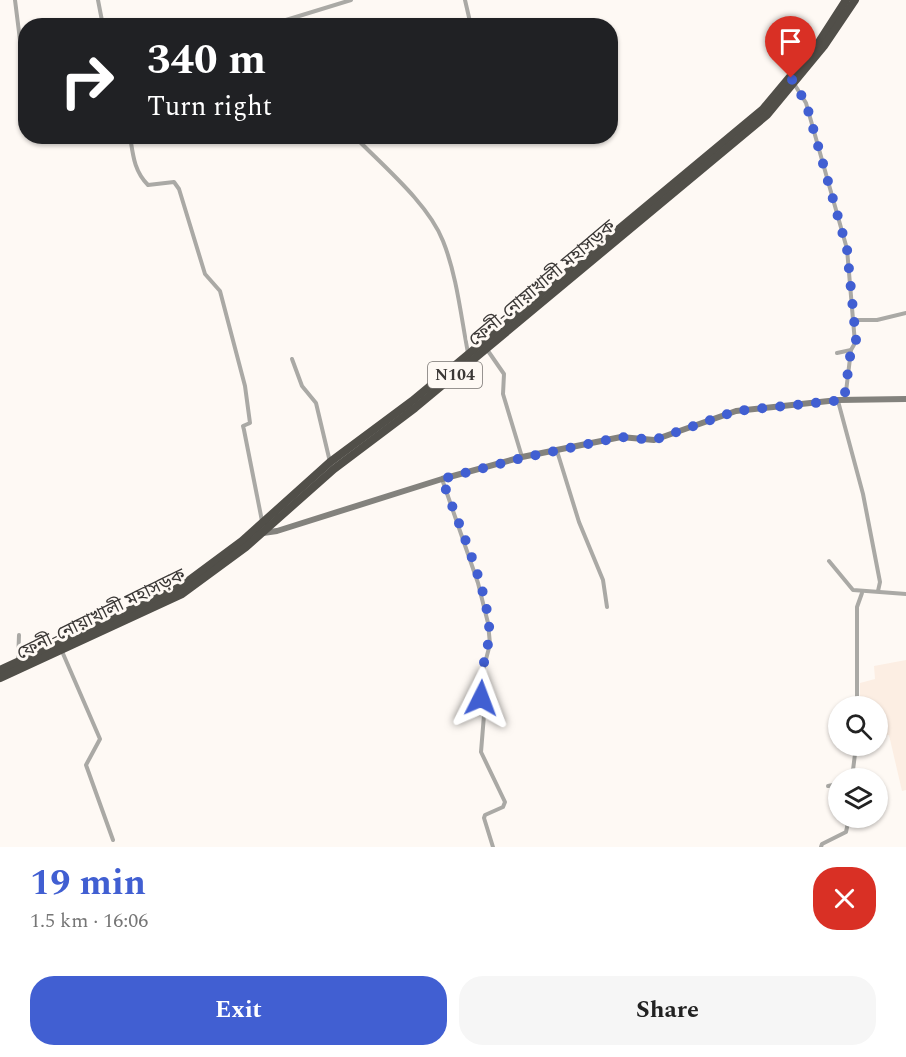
<!DOCTYPE html>
<meta charset="utf-8">
<style>
:root{--surface:#fff;--page:#f6f6f6;--text:#222;--muted:#767676;--accent:#415fd2}
body{margin:0;font-family:Spectral,"Noto Sans Bengali",serif;background:var(--page);color:var(--text);height:100vh;display:flex;flex-direction:column;font-size:22px;white-space:nowrap}
*{box-sizing:border-box;margin:0}
p{font-size:20px;color:var(--muted)}
.icon{flex:none;width:33px;height:33px;fill:none;stroke:currentColor;stroke-width:2;stroke-linecap:round;stroke-linejoin:round}
.map{position:relative;height:847px;overflow:hidden}
.sheet{display:flex;flex-direction:column;background:var(--surface);flex:1}
.sheet>*{flex:none}
.banner{position:absolute;left:18px;top:18px;width:600px;height:126px;border-radius:24px;box-shadow:0 2px 4px #0004;background:#202124;color:#fff;overflow:hidden}
.buttons{position:absolute;left:828px;top:696px;display:grid;gap:12px}
.buttons a{display:grid;place-items:center;width:60px;height:60px;border-radius:50%;background:var(--surface);box-shadow:0 2px 4px #0004;font-size:30px}
.pin{position:absolute;display:grid;place-items:center;width:51px;height:51px;color:#fff;margin:-62px -26px;border-radius:50% 50% 50% 0;rotate:-45deg;box-shadow:0 0 6px #0007}
.pin .icon{rotate:45deg}
.me{position:absolute;width:66px;margin:-33px;rotate:3deg;stroke-linejoin:round;filter:drop-shadow(0 0 4px #0008)}
.turn{display:flex;align-items:center;gap:21px;height:126px;padding:0 30px;font-size:27px}
.turn .icon{width:78px;height:78px;stroke-width:2.5}
.turn b{display:block;font-size:42px;line-height:51px}
.round{display:grid;place-items:center;flex:none;width:63px;height:63px;border-radius:24px;background:var(--page)}
.head{display:flex;align-items:center;justify-content:space-between;height:102px;padding:0 30px}
h1{font-size:36px;font-weight:700;line-height:45px;color:var(--accent)}
.button{display:flex;gap:12px;margin-top:auto;padding:12px 30px}
.button a{flex:1;height:69px;border-radius:24px;background:var(--accent);color:#fff;font-size:24px;font-weight:700;line-height:69px;text-align:center}
.button a+a{background:var(--page);color:var(--text)}
.map>svg:first-child{display:block}
.built{fill:#fceee3}
.lines{fill:none;stroke-linecap:round;stroke-linejoin:round}
.street{stroke:#aaa9a5;stroke-width:4}
.secondary{stroke:#83827d;stroke-width:6}
.highway{stroke:#514f49;stroke-width:8}
.route{stroke:#415fd2;stroke-width:10;stroke-dasharray:0 18}
.labels{text-anchor:middle;dominant-baseline:central;stroke-width:6;stroke-linejoin:round;paint-order:stroke}
.shield{fill:#fef9f4;stroke:#76726f;stroke-width:1.5}
.shield-label{font-size:16px;font-weight:bold;fill:#3b3836}
.street-label{font-size:18px;fill:#3b3836;stroke:#fef9f4}
</style>
<div class="map">
<svg width="906" height="847" viewBox="0 0 906 847">
<rect width="100%" height="100%" fill="#fef9f4"/>
<!-- built -->
<path class="built" d="M906 660V790L902 791 889 735 882 736 878 706H868V698H860V683L875 679 874 666Z"/>
<g class="lines">
<!-- street -->
<g class="street">
<path d="M15 0 26 88"/>
<path d="M98 0 103 26"/>
<path d="M465 0 471 26"/>
<path d="M275 26 286 20 351 0"/>
<path d="M793 82 806 103 847 249 855 343 851 350 837 353"/>
<path d="M130 136C133 155 134 171 148 185L174 182 179 189 205 274 220 291 245 386 250 423 243 426 244 430 262 521"/>
<path d="M354 136C382 165 428 203 443 241 457 276 461 317 468 353"/>
<path d="M854 320H877L906 313"/>
<path d="M486 348 504 374 503 394 522 457"/>
<path d="M292 359 302 386 316 403 330 462"/>
<path d="M845 400 851 350"/>
<path d="M838 401 863 494 880 582 878 591"/>
<path d="M557 451 579 522 603 580 607 607"/>
<path d="M442 479 478 583 488 623 490 644 479 686 484 715 481 752 505 802 503 807 485 815 484 818 493 847"/>
<path d="M829 561 853 590 906 594"/>
<path d="M61 649 100 739 86 765 113 840"/>
<path d="M18 662 19 635"/>
<path d="M857 706V607L862 593"/>
<path d="M852 778 856 746"/>
<path d="M828 786 838 784"/>
<path d="M821 847 822 844 846 832 849 818"/>
</g>
<!-- secondary -->
<path class="secondary" d="M263 533 277 531 442 479 522 457 621 437 654 440 736 411 838 400 906 399"/>
<!-- highway -->
<g class="highway">
<path d="M0 670 180 587 242 541 330 462 412 401 763 109 819 42 846 0"/>
<path d="M0 678 182 594 246 547 334 469 415 408 767 115 824 46 855 0"/>
</g>
</g>
<g class="lines">
<!-- route -->
<path class="route" d="M481 698C477 672 491 651 489 625 484 578 458 524 442 479L522 458 621 437 654 440 736 411 844 400 851 350 856 340 847 249 806 103 791 78"/>
</g>
<g class="labels">
<!-- shield labels -->
<rect class="shield" x="428" y="362" width="54" height="26" rx="4.5"/>
<g class="shield-label">
<text x="455" y="375">N104</text>
</g>
<!-- street labels -->
<g class="street-label">
<text transform="translate(542 283) rotate(-40)">ফেনী-নোয়াখালী মহাসড়ক</text>
<text transform="translate(101 614) rotate(-26)">ফেনী-নোয়াখালী মহাসড়ক</text>
</g>
</g>
</svg>
<div class="buttons">
<a><svg class="icon" aria-label="search" viewBox="0 0 24 24"><circle cx="10" cy="10" r="6"/><path d="M15 15l6 6"/></svg></a>
<a><svg class="icon" aria-label="layers" viewBox="0 0 24 24"><path d="M12 4l9 5-9 5-9-5zM3 14l9 5 9-5"/></svg></a>
</div>
<div class="pin" style="left:791px;top:78px;background:#d93025"><svg class="icon" aria-label="arrive" viewBox="0 0 24 24"><path d="M6 21V4h12l-3 4 3 4H6"/></svg></div>
<svg class="me" style="left:481px;top:698px" viewBox="-20 -20 40 40"><path d="M0-17L14 15 0 8-14 15z" fill="#415fd2" stroke="#fff" stroke-width="4"/></svg>
<div class="banner">
<div class="turn"><svg class="icon" aria-label="right" viewBox="0 0 24 24"><path d="M7 20v-9h11M14 6l5 5-5 5"/></svg><div><b>340 m</b>Turn right</div></div>
</div>
</div>
<section class="sheet">
<div class="head"><div><h1>19 min</h1><p>1.5 km · 16:06</p></div><a class="round" style="background:#d93025;color:#fff"><svg class="icon" aria-label="close" viewBox="0 0 24 24"><path d="M6 6l12 12M18 6L6 18"/></svg></a></div>
<div class="button"><a>Exit</a><a>Share</a></div>
</section>
